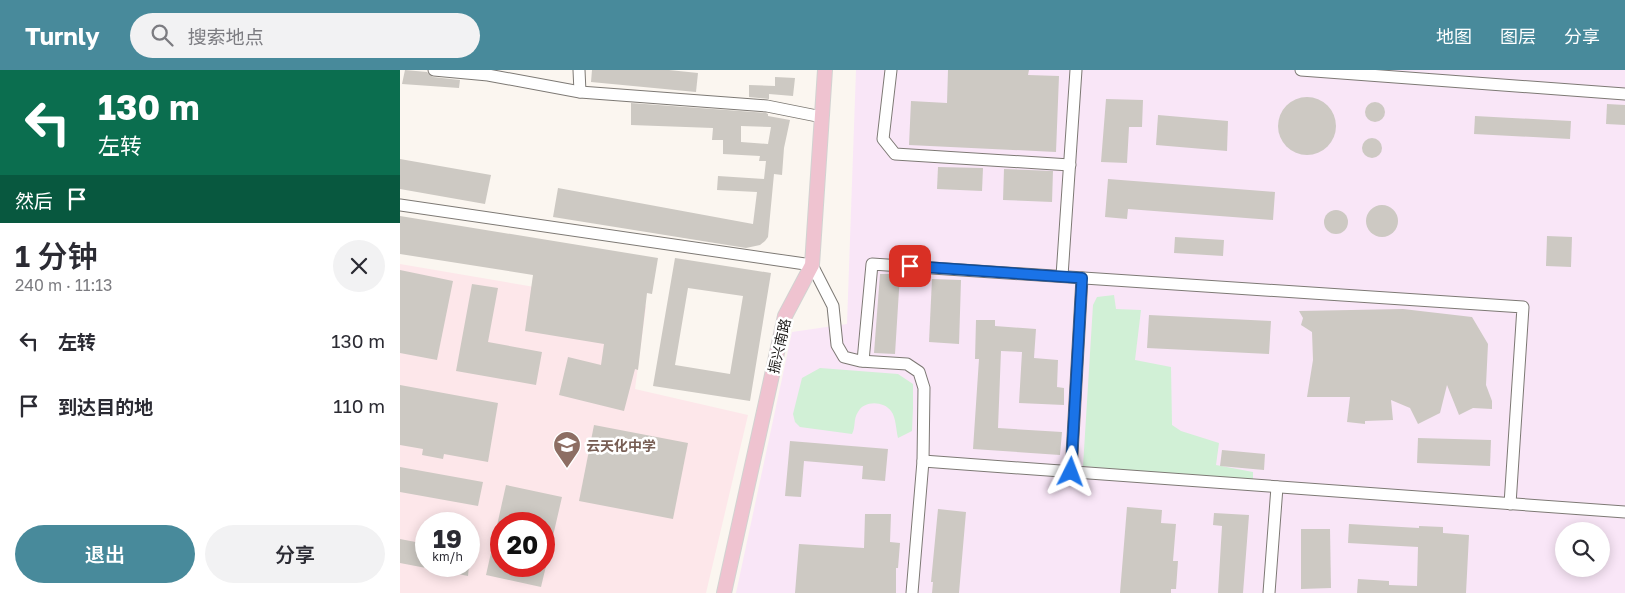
<!DOCTYPE html>
<html lang="zh">
<meta charset="utf-8">
<style>
:root{--surface:#fff;--page:#f2f2f3;--text:#2b2b33;--muted:#7c7c81;--accent:#488a9b}
body{margin:0;font-family:"Golos Text","Noto Sans SC",sans-serif;background:var(--page);color:var(--text);height:100vh;display:flex;flex-direction:column;font-size:19px;white-space:nowrap}
*{box-sizing:border-box;margin:0}
p{font-size:16px;color:var(--muted)}
.icon{flex:none;width:28px;height:28px;fill:none;stroke:currentColor;stroke-width:2;stroke-linecap:round;stroke-linejoin:round}
.map{position:relative;flex:1;overflow:hidden}
.panel{display:flex;flex-direction:column;background:var(--surface);width:400px}
.panel>*{flex:none}
.top-card{background:#0b6e4f;color:#fff;overflow:hidden}
.buttons{position:absolute;left:1155px;top:452px;display:grid;gap:10px}
.buttons a{display:grid;place-items:center;width:55px;height:55px;border-radius:50%;background:var(--surface);box-shadow:0 2px 12px #0003;font-size:25px}
.speed{position:absolute;left:15px;top:442px;display:flex;gap:10px;font-size:25px;font-weight:700;text-align:center}
.speed>*{display:grid;place-content:center;width:65px;height:65px;border-radius:50%;background:var(--surface);box-shadow:0 2px 12px #0003;line-height:1}
.speed small{font-size:12px;font-weight:400}
.speed .limit{border:8px solid #d22;background:#fff;color:#111}
.pin{position:absolute;display:grid;place-items:center;width:42px;height:42px;color:#fff;margin:-21px;border-radius:10px;box-shadow:0 2px 8px #0006}
.me{position:absolute;width:55px;margin:-28px;rotate:3deg;stroke-linejoin:round;filter:drop-shadow(0 0 4px #0008)}
.turn{display:flex;align-items:center;gap:18px;height:105px;padding:0 15px;font-size:22px}
.turn .icon{width:65px;height:65px;stroke-width:2.5}
.turn b{display:block;font-size:35px;line-height:42px}
.then{display:flex;align-items:center;height:48px;padding:0 15px;background:#0003;gap:10px;font-size:19px}
.round{display:grid;place-items:center;flex:none;width:52px;height:52px;border-radius:26px;background:var(--page)}
.overview{display:flex;align-items:center;justify-content:space-between;height:85px;padding:0 15px}
h1{font-size:30px;font-weight:600;line-height:38px}
.primary-button{display:flex;gap:10px;margin-top:auto;padding:10px 15px}
.primary-button a{flex:1;height:58px;border-radius:30px;background:var(--accent);color:#fff;font-size:20px;font-weight:600;line-height:58px;text-align:center}
.primary-button a+a{background:var(--page);color:var(--text)}
ul{padding:0;list-style:none}
li{display:flex;align-items:center;gap:15px;height:65px;padding:0 15px}
li div{flex:1}
li b{display:block;font-size:19px}
li em{font-style:normal}
header{display:flex;align-items:center;gap:30px;box-sizing:border-box;height:70px;padding:0 25px;background:var(--accent);color:#fff}
header strong{font-size:24px}
nav{display:flex;gap:28px;margin-inline-start:auto;font-size:18px}
.search{width:350px;height:45px;background:var(--page);display:flex;align-items:center;gap:12px;box-sizing:border-box;padding:0 18px;border-radius:28px;color:var(--muted);font-size:19px}
main{display:flex;flex:1;min-height:0}
.map>svg:first-child{display:block}
.industrial{fill:#f9e6f7;fill-rule:evenodd}
.education{fill:#fde7ea;fill-rule:evenodd}
.green{fill:#d1f0d6}
.building{fill:#cdc9c3;fill-rule:evenodd}
.lines{fill:none;stroke-linecap:round;stroke-linejoin:round}
.minor-casing{stroke:#7d7974;stroke-width:13}
.major-casing{stroke:#d2d2d1;stroke-width:16}
.minor{stroke:#fff;stroke-width:11}
.major{stroke:#efc3d0;stroke-width:14}
.route-casing{stroke:#114b97;stroke-width:12}
.route{stroke:#1a73e8;stroke-width:9}
.labels{text-anchor:middle;dominant-baseline:central;stroke-width:5;stroke-linejoin:round;paint-order:stroke}
.street-label{font-size:14px;fill:#1f1d1b;stroke:#fff}
.education-label{font-size:14px;font-weight:bold;fill:#785e54;stroke:#fff;text-anchor:start}
</style>
<header>
<strong>Turnly</strong>
<div class="search"><svg class="icon" aria-label="search" viewBox="0 0 24 24"><circle cx="10" cy="10" r="6"/><path d="M15 15l6 6"/></svg>搜索地点</div>
<nav><a>地图</a><a>图层</a><a>分享</a></nav>
</header>
<main>
<section class="panel">
<div class="top-card">
<div class="turn"><svg class="icon" aria-label="left" viewBox="0 0 24 24"><path d="M17 20v-9H6M10 6l-5 5 5 5"/></svg><div><b>130 m</b>左转</div></div>
<div class="then">然后<svg class="icon" aria-label="arrive" viewBox="0 0 24 24"><path d="M6 21V4h12l-3 4 3 4H6"/></svg></div>
</div>
<div class="overview"><div><h1>1 分钟</h1><p>240 m · 11:13</p></div><a class="round"><svg class="icon" aria-label="close" viewBox="0 0 24 24"><path d="M6 6l12 12M18 6L6 18"/></svg></a></div>
<ul>
<li><svg class="icon" aria-label="left" viewBox="0 0 24 24"><path d="M17 20v-9H6M10 6l-5 5 5 5"/></svg><div><b>左转</b></div><em>130 m</em></li>
<li><svg class="icon" aria-label="arrive" viewBox="0 0 24 24"><path d="M6 21V4h12l-3 4 3 4H6"/></svg><div><b>到达目的地</b></div><em>110 m</em></li>
</ul>
<div class="primary-button"><a>退出</a><a>分享</a></div>
</section>
<div class="map">
<svg width="1225" height="523" viewBox="0 0 1225 523">
<rect width="100%" height="100%" fill="#fbf6f0"/>
<!-- industrial -->
<path class="industrial" d="M456 0H1225V523H336L392 262 447 254ZM1164 461H1201V499H1164Z"/>
<!-- education -->
<path class="education" d="M0 194 246 236 235 319 348 345 306 523H0ZM26 454H69V496H26ZM101 454H144V496H101Z"/>
<!-- green -->
<g class="green">
<path d="M714 225 716 239 741 240 735 290 771 297 772 355 781 361 819 373 816 395 853 402V412L683 396 693 235 697 227Z"/>
<path d="M420 298 498 304 513 314V338L512 361 498 368C496 360 496 347 491 341 484 331 464 330 458 342 453 349 456 357 452 364L400 357 395 352 393 344 402 308Z"/>
</g>
<!-- building -->
<g class="building">
<path d="M5 0 27 2 33 7 60 10 59 18 2 14Z"/>
<path d="M192 0H269L298 3 296 22 191 12Z"/>
<path d="M548 0H629L628 5 659 6 656 82 509 75 511 31 547 33Z"/>
<path d="M375 7 395 8 393 26 369 24V29L349 27V15L375 16Z"/>
<circle cx="907" cy="56" r="29"/>
<path d="M706 29 743 30 742 57H729L727 93 701 92Z"/>
<circle cx="975" cy="42" r="10"/>
<path d="M231 33 366 43 368 44V46L390 50 384 78 382 105 374 104 368 167 365 171 360 175 346 178 153 147 158 118 353 154 357 122 317 120 318 106 364 109 366 91H359L360 86 323 84V70H312L313 58 231 55ZM341 56 371 57 368 74 341 72Z"/>
<path d="M1207 34 1225 35V55L1206 54Z"/>
<path d="M758 45 828 51 827 81 756 75Z"/>
<path d="M1075 46 1171 51 1170 69 1074 64Z"/>
<circle cx="972" cy="78" r="10"/>
<path d="M0 89 91 105 85 134 0 119Z"/>
<path d="M538 97 583 98 582 121 537 119Z"/>
<path d="M604 99 653 101 652 132 603 130Z"/>
<path d="M708 109 875 122 873 150 728 139 727 149 705 147Z"/>
<circle cx="982" cy="151" r="16"/>
<circle cx="936" cy="152" r="12"/>
<path d="M0 146 258 188 252 224 247 223 238 300 235 299 224 341 159 325 168 287 201 295 204 274 125 261 133 205 0 184Z"/>
<path d="M1147 166 1172 167 1171 197 1146 196Z"/>
<path d="M775 167 824 170 823 186 774 183Z"/>
<path d="M275 188 371 203 350 331 253 316ZM288 218 343 226 330 304 275 295Z"/>
<path d="M0 200 53 211 37 290 0 283Z"/>
<path d="M480 204H500L495 284 474 283Z"/>
<path d="M532 209 561 210 559 274 529 272Z"/>
<path d="M72 214 98 218 88 272 142 282 136 315 56 301Z"/>
<path d="M1003 239 1072 247 1088 274 1086 315 1092 331V339L1073 338 1059 345 1047 315 1040 343 1018 354 1010 338 991 330 993 350 965 351V354L947 352 950 327H907L913 290 912 262 901 255 903 248 899 241Z"/>
<path d="M749 245 871 251 869 284 747 278Z"/>
<path d="M576 250H595V256L636 259 634 288 658 290 657 317 664 318V335L619 333 622 282 601 281 598 358 662 362 660 385 573 379 579 289H575Z"/>
<path d="M0 315 98 333 88 392 44 384 43 389 22 385 23 379 0 375Z"/>
<path d="M194 355 288 373 273 449 179 431Z"/>
<path d="M1018 368 1091 370 1090 396 1017 393Z"/>
<path d="M390 371 488 379 485 411 462 409 463 396 404 391 401 427 385 426Z"/>
<path d="M822 380 865 384 864 400 820 396Z"/>
<path d="M0 397 83 412 78 436 0 422Z"/>
<path d="M106 415 162 427 147 492 144 491V454H101V496H146L141 517 86 505Z"/>
<path d="M727 437 762 440 761 453 776 454 773 491H778L776 519H771V523H720Z"/>
<path d="M538 439 566 442 559 523H532L533 512H531Z"/>
<path d="M814 443 849 445 843 523H818L822 456 813 455Z"/>
<path d="M465 444H491L490 472 500 473 498 498H496V523H395L399 474 464 478Z"/>
<path d="M949 454 1019 458V456L1043 457V463L1069 465 1066 523H957L958 509 989 511V515L1017 516 1018 477 948 473Z"/>
<path d="M901 459H930L931 518 901 519Z"/>
<path d="M0 469 26 474V498L0 493Z"/>
<path d="M39 496H69L68 506 38 500Z"/>
</g>
<g class="lines">
<defs>
<g id="minor">
<path d="M34 0 88 5 180 22 367 36 422 47"/>
<path d="M179 0 180 22"/>
<path d="M491 0 483 69 495 84 670 95"/>
<path d="M901 0 1225 24"/>
<path d="M0 135 412 195 433 236 437 275 444 287 460 291 507 294 519 302 524 318 523 391 512 523"/>
<path d="M662 206 676 0"/>
<path d="M463 291 472 194 1123 237 1110 434"/>
<path d="M523 391 1225 442"/>
<path d="M671 402 682 208"/>
<path d="M869 523 877 417"/>
</g>
<path id="major" d="M324 523 385 246 412 195 425 0"/>
</defs>
<!-- minor casing -->
<use href="#minor" class="minor-casing"/>
<!-- major casing -->
<use href="#major" class="major-casing"/>
<!-- minor -->
<use href="#minor" class="minor"/>
<!-- major -->
<use href="#major" class="major"/>
</g>
<g class="lines">
<defs>
<path id="route" d="M510 196 682 208 671 402"/>
</defs>
<!-- route casing -->
<use href="#route" class="route-casing"/>
<!-- route -->
<use href="#route" class="route"/>
</g>
<!-- icons -->
<defs>
<symbol id="school-pin" viewBox="-11 -11 22 30"><path d="M0 17L-7.5 6A9.5 9.5 0 1 1 7.5 6Z" fill="#8d6e63" stroke="#fff"/><path d="M0-5L7-2L0 1L-7-2ZM-4 1L0 2.5L4 1V4Q0 6-4 4Z" fill="#fff"/></symbol>
</defs>
<g fill-rule="evenodd">
<use href="#school-pin" x="151" y="359" width="32" height="43"/>
</g>
<g class="labels">
<!-- street labels -->
<g class="street-label">
<text transform="translate(379 276) rotate(-77)">振兴南路</text>
</g>
<!-- education labels -->
<g class="education-label">
<text x="186" y="375">云天化中学</text>
</g>
</g>
</svg>
<div class="buttons">
<a><svg class="icon" aria-label="search" viewBox="0 0 24 24"><circle cx="10" cy="10" r="6"/><path d="M15 15l6 6"/></svg></a>
</div>
<div class="speed"><div>19<small>km/h</small></div><div class="limit">20</div></div>
<div class="pin" style="left:510px;top:196px;background:#d93025"><svg class="icon" aria-label="arrive" viewBox="0 0 24 24"><path d="M6 21V4h12l-3 4 3 4H6"/></svg></div>
<svg class="me" style="left:671px;top:402px" viewBox="-20 -20 40 40"><path d="M0-17L14 15 0 8-14 15z" fill="#1a73e8" stroke="#fff" stroke-width="4"/></svg>
</div>
</main>
